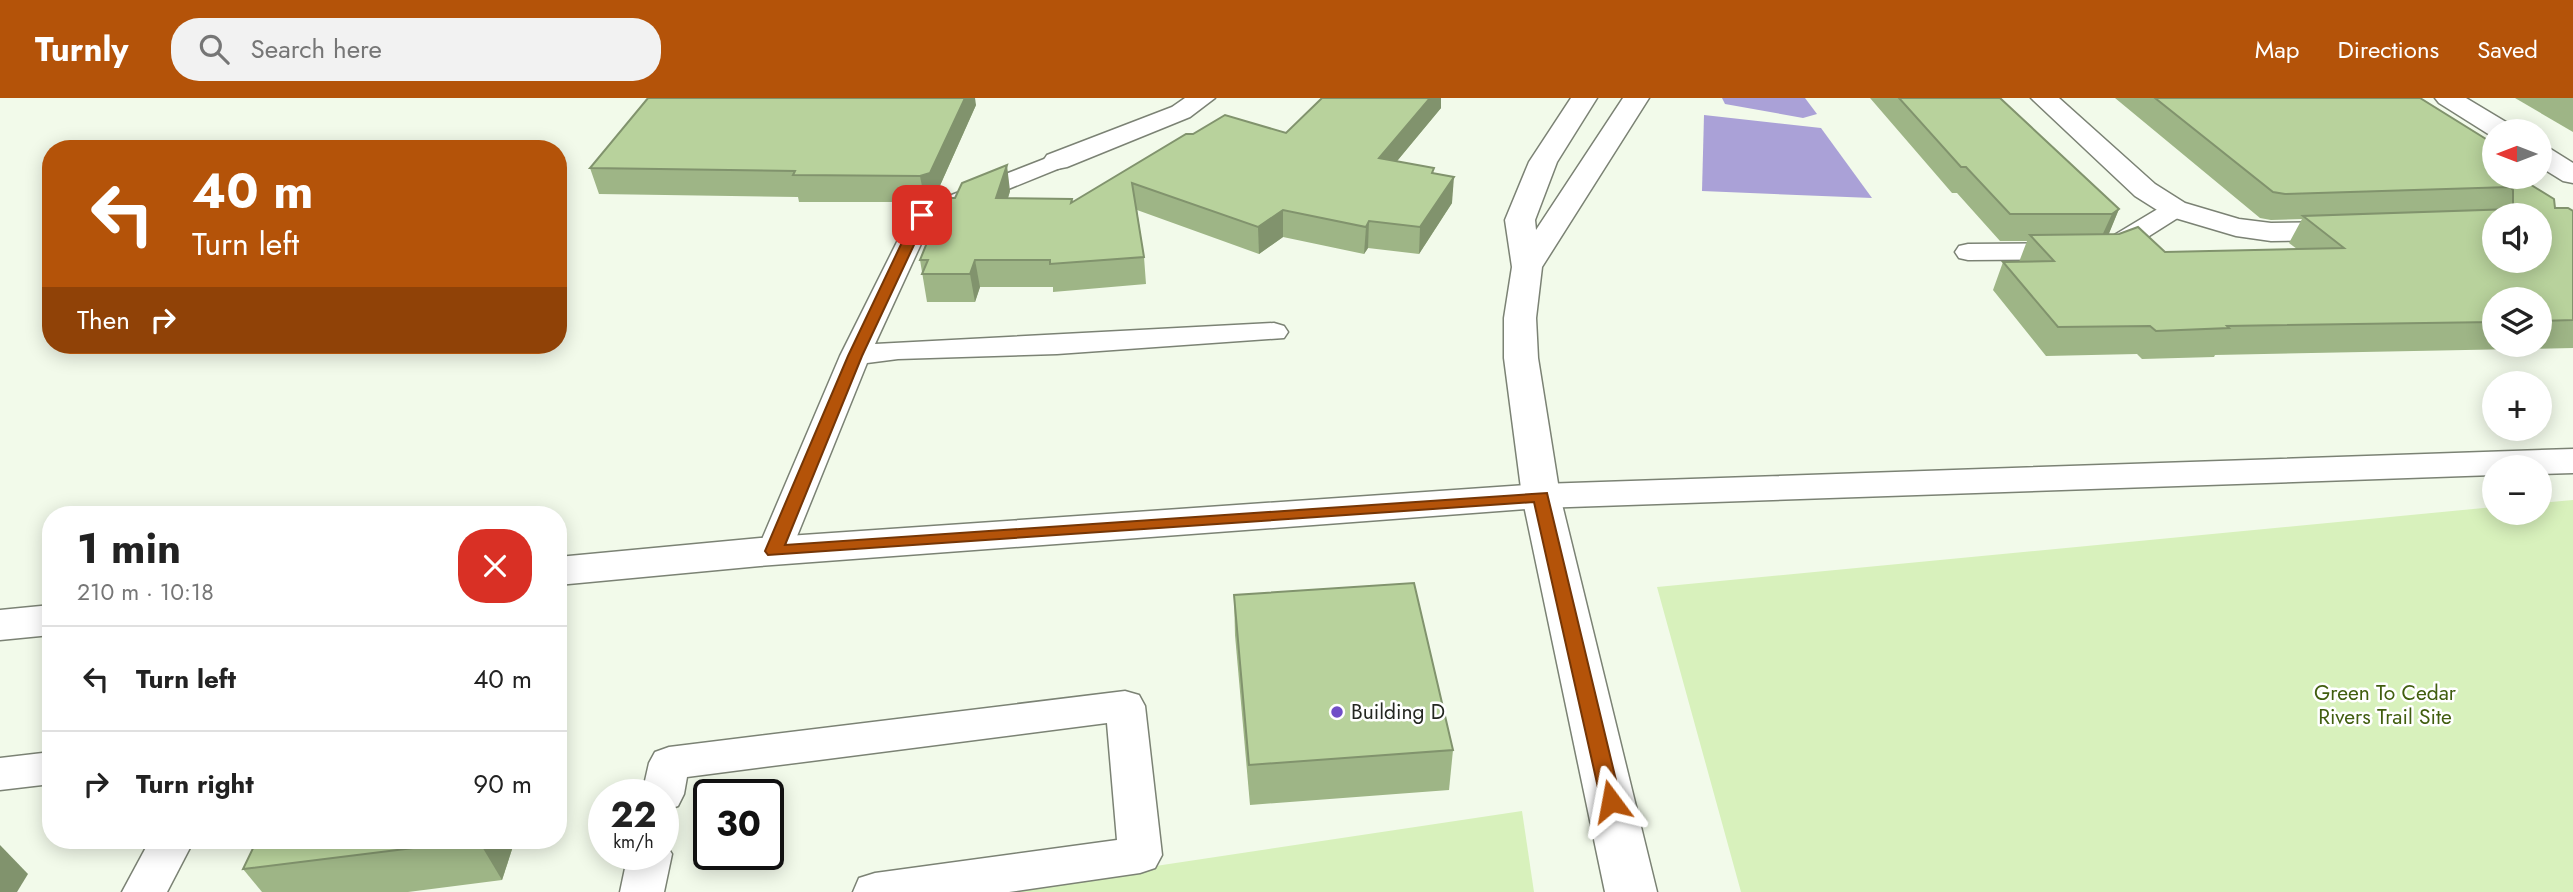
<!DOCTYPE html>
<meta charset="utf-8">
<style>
:root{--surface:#fff;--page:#f2f2f2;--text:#222;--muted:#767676;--line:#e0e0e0;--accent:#b45309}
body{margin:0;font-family:Jost,sans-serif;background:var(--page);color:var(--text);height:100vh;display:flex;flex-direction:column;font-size:26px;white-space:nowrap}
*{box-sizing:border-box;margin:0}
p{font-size:23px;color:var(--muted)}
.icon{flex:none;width:38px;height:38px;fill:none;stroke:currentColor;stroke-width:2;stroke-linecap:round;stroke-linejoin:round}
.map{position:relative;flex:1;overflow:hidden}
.drawer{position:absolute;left:42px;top:408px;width:525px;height:343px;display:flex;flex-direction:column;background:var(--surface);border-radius:28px;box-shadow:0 4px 18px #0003}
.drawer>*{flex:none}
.hud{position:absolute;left:42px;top:42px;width:525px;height:214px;border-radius:28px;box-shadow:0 4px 18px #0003;background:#b45309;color:#fff;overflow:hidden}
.needle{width:46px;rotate:270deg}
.controls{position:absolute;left:2482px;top:21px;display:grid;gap:14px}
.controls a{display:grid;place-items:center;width:70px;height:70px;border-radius:50%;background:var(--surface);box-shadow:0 4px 18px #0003;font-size:35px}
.speed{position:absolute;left:588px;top:681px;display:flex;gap:14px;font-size:35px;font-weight:700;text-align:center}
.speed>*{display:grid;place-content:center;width:91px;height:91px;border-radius:50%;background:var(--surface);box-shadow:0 4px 18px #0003;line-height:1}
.speed small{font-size:18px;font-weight:400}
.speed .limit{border:4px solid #111;border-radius:10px;background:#fff;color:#111}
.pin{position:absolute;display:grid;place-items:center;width:60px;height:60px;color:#fff;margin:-30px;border-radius:14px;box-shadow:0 4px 10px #0006}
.me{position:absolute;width:77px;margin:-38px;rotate:347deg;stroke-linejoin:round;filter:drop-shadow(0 0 5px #0008)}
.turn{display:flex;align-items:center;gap:24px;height:147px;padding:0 35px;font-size:32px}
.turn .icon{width:91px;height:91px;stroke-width:2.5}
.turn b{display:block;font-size:49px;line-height:60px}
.then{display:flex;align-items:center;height:66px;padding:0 35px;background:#0003;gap:14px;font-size:26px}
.round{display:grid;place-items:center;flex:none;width:74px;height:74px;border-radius:28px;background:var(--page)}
.head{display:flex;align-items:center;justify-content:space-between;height:119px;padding:0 35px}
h1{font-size:42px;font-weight:700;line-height:52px}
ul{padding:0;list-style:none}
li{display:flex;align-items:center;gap:21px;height:105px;padding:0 35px;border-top:2px solid var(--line)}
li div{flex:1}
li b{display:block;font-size:26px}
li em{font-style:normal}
header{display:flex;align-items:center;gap:42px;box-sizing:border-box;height:98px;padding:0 35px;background:var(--accent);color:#fff}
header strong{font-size:33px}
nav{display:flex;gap:38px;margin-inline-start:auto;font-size:24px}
.search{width:490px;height:63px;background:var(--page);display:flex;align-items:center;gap:18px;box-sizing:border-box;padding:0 24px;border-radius:28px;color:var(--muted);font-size:26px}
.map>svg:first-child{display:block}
.green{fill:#d8f1bc}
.water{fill:#aaa1d7}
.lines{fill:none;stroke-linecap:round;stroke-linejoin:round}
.lane-casing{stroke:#7b8274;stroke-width:3}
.street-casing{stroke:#7b8274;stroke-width:3}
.primary-casing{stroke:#7b8274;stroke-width:3}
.lane{fill:#fff;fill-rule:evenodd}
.street{fill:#fff;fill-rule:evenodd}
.primary{fill:#fff;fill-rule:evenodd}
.wall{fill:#9eb586;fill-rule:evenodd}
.shaded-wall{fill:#81936d}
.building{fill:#b8d29c;stroke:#81936d;stroke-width:2;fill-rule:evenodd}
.route{fill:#b45309;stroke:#753606;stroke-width:2}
.poi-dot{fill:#704ec7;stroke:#fff;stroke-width:2.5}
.labels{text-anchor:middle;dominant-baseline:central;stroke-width:5;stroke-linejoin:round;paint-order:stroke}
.park-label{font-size:21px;fill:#415e0f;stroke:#fff}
.poi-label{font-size:21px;fill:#242721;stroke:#fff;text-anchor:start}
</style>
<header>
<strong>Turnly</strong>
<div class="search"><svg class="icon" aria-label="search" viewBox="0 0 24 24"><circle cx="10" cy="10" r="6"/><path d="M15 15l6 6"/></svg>Search here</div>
<nav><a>Map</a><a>Directions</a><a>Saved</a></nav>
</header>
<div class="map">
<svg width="2573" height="794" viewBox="0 0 2573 794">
<rect width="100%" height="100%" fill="#f2faea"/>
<!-- green -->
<g class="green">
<path d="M2573 402V794H1741L1657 489 2494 409V415H2539V405Z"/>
<path d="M1522 713 1534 794H983Z"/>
</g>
<!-- water -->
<g class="water">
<path d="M1722 0H1805L1817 16 1803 20 1725 6Z"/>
<path d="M1704 17 1821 30 1872 100 1702 93Z"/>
</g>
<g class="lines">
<defs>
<g id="lane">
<path d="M1057 56 1065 58 1069 63 1065 68 932 122 875 246 1274 225 1284 228 1288 234 1284 240 1057 256 898 261 867 265 791 453 786 461 774 465 762 461 757 453 840 258 913 112Z"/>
<path d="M2175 103 2184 106 2188 111 2184 116 2116 159 2107 161 1968 162 1959 160 1955 154 1959 148 1968 146 2101 145 2166 106Z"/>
<path d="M1125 593 1139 597 1145 608 1162 757 1155 770 1140 775 1009 794H853L859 780 875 775 1117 742 1107 625 687 679 684 696 678 708 663 713V696H642L649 665 655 654 669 649Z"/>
<path d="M51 654V686L0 692V660Z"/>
<path d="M150 742H194L167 794H122Z"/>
<path d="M663 742 672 756 664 794H620L628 756H663Z"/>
</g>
<g id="street">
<path d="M1185 0H1215L1190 19 1067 69 1057 71 1047 69 1043 63 1047 57 1172 9Z"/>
<path d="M1571 0H1597L1557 64 1535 122 1536 132 1623 0H1649L1542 169 1536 220 1538 260 1560 398 1657 794H1605L1522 398 1504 260V220L1512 169 1505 122 1529 64Z"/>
<path d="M2031 0H2059L2155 86 2185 105 2239 121 2271 125 2348 124 2359 127 2363 133 2359 139 2348 142 2271 143 2236 138 2165 117 2135 98Z"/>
<path d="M2435 0H2466L2511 27 2515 33H2494L2493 39 2439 5Z"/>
<path d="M2539 48 2549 50 2573 65V85L2563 83 2539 68Z"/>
</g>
<g id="primary">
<path d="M2573 351V375L2539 376V369H2494V377L1541 410 760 468 558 487V459L760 440 1541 386Z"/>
<path d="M51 507V537L0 542V512Z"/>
</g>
</defs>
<!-- lane casing -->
<use href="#lane" class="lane-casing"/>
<!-- street casing -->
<use href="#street" class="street-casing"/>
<!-- primary casing -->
<use href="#primary" class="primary-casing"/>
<!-- lane -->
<use href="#lane" class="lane"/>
<!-- street -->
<use href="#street" class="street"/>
<!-- primary -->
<use href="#primary" class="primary"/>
</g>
<!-- wall -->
<g class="wall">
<path d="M1322 0H1441V10L1397 63 1434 75 1452 105 1419 156 1368 150 1364 156 1283 139 1259 156 1137 112 1144 159 1146 186 1053 194V189H980L975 204H927L920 162 955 100 1010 93 1008 100 1072 101 1073 104 1286 35Z"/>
<path d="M1870 0H2000L2119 111 2108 137 2165 154 2297 151 2289 145 2302 121 2271 122 2260 120 2115 0H2420L2494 46V79L2555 110 2573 113V250L2215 257 2214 259 2142 261 2137 256 2046 258 1993 192 2003 164H2019L2027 143H2000L1957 95H1952ZM2494 201H2539V247H2494Z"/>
<path d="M2515 0H2573V34Z"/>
<path d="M976 7 934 101 925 104H799L798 99 599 96 590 70Z"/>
<path d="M1234 497 1453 652 1449 692 1250 707 1235 537Z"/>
<path d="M257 742H515L502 782 408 794H262L243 771Z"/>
</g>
<!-- shaded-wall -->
<g class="shaded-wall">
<path d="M965 0H975L976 7 934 101 925 104 920 78Z"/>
<path d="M1430 0H1441V10L1378 86 1379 60Z"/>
<path d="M1007 67 1010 93 1000 127 996 100Z"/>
<path d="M1454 79 1452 105 1419 156 1420 129Z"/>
<path d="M2119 111 2108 138 2100 142 2112 116Z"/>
<path d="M1283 112V139L1259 156 1258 129Z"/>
<path d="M1369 123 1368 150 1364 156 1366 129Z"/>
<path d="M975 162 980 189 975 204 970 176Z"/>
<path d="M478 742H515L502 782Z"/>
<path d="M0 747 28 776 17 794H0Z"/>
</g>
<!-- building -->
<g class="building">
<path d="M648 0H965L930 75 920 78 793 77 795 73 590 70Z"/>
<path d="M1322 0H1430L1379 60 1434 70 1432 75 1454 79 1420 129 1369 123 1366 129 1283 112 1258 129 1132 85 1144 159 1050 166V162H975L970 176H922L928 162H920L945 100H955L962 85 1007 67 996 100 1072 101 1071 105 1186 36H1193L1225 17 1286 35Z"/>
<path d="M1899 0H2000L2119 111 2112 116H2010L1966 69H1961Z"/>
<path d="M2155 0H2420L2494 46V60L2489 61 2494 64V79H2518L2554 101 2555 110H2568L2573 113V222L2539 223V201H2494V224L2227 228 2229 230 2156 233 2150 228 2058 229 2003 164 2054 163 2030 137 2119 136 2138 129 2165 154 2344 150 2303 118 2513 111V92L2510 89 2285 96 2273 94ZM2494 117H2539V163H2494Z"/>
<path d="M1414 485 1453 652 1249 667 1234 497Z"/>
<path d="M257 742H478L243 771Z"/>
</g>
<!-- route -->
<path class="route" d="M922 113 928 117 862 258 785 447 1547 395 1621 703 1618 708 1611 711 1604 708 1601 703 1534 404 768 457 765 453 848 258 915 117Z"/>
<!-- markers -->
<circle class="poi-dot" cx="1337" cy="614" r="7"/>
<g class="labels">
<!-- park labels -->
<g class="park-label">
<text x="2385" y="595">Green To Cedar<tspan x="2385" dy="24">Rivers Trail Site</tspan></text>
</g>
<!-- poi labels -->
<g class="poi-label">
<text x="1351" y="614">Building D</text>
</g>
</g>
</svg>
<div class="controls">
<a><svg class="needle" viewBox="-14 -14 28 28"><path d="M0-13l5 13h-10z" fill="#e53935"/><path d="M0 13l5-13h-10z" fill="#767676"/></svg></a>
<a><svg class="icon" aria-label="sound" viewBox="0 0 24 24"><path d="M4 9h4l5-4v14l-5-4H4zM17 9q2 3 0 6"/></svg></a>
<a><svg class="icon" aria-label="layers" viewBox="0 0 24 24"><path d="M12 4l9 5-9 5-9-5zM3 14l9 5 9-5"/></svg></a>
<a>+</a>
<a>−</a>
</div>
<div class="speed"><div>22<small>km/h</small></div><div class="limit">30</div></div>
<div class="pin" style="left:922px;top:117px;background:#d93025"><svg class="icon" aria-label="arrive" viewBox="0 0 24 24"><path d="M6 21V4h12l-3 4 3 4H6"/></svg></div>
<svg class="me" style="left:1611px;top:703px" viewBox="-20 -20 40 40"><path d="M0-17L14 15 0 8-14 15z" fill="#b45309" stroke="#fff" stroke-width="4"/></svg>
<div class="hud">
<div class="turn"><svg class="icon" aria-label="left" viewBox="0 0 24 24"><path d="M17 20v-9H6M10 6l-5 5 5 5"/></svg><div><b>40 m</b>Turn left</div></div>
<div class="then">Then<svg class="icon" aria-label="right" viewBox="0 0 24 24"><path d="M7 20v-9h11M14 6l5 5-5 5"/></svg></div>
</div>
<section class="drawer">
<div class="head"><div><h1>1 min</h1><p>210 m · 10:18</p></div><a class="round" style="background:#d93025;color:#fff"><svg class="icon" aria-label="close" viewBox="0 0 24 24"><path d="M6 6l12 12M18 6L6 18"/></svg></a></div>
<ul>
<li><svg class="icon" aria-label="left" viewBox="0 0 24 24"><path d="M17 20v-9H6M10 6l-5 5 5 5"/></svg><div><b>Turn left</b></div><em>40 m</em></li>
<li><svg class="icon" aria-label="right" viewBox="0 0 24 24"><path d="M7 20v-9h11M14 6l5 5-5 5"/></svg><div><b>Turn right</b></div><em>90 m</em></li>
</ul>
</section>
</div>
